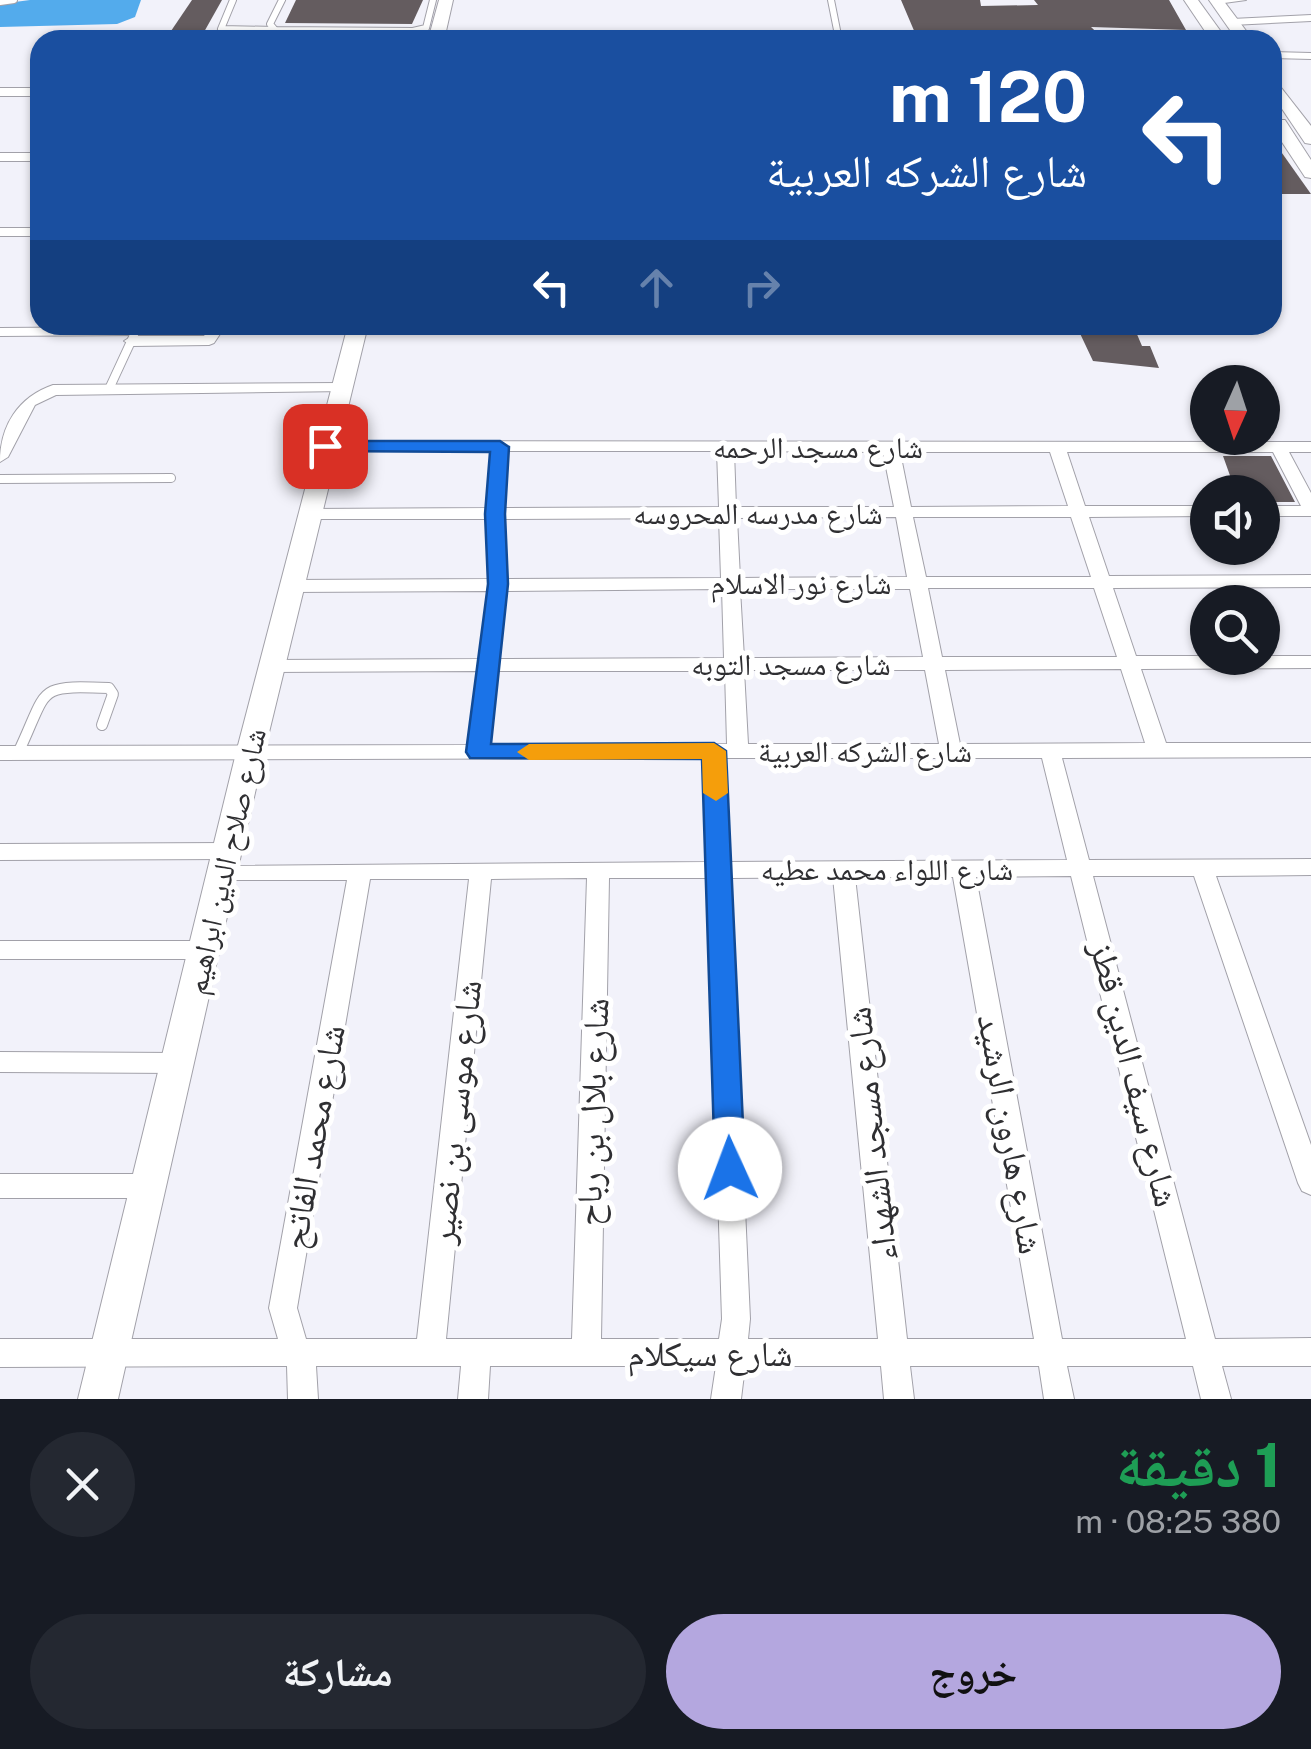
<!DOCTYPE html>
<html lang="ar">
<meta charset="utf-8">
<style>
:root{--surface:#171b24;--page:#242831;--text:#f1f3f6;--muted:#9ea1a6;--accent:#b4a7df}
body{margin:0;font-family:"Public Sans","Noto Naskh Arabic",sans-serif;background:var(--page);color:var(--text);direction:rtl;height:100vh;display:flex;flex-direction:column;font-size:38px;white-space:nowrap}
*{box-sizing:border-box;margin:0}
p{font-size:32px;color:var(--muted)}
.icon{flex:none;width:55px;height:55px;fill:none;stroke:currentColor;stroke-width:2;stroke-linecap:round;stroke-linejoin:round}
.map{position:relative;height:1399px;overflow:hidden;direction:ltr}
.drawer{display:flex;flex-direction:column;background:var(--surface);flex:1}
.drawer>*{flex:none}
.guide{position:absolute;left:30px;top:30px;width:1252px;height:305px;border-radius:30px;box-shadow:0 2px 8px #0004;direction:rtl;background:#1a4fa0;color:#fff;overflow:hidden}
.needle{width:65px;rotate:183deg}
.tools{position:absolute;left:1190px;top:365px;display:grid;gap:20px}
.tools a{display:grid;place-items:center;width:90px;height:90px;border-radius:50%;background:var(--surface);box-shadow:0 2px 8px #0004;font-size:50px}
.pin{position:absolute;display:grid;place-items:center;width:85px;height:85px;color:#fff;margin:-42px;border-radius:20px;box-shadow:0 5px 15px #0006}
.me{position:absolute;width:110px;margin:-55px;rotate:358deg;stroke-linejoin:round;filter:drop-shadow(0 0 8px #0008)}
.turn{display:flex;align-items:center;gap:35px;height:210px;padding:0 30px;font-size:45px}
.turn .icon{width:130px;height:130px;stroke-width:2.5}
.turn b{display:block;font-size:70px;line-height:85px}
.lanes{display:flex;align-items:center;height:95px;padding:0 30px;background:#0003;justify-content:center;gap:50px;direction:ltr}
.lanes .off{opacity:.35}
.round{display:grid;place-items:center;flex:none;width:105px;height:105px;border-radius:52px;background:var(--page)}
.overview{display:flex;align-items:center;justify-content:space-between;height:170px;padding:0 30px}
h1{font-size:60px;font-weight:800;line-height:75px;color:#1e9e55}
.cta{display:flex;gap:20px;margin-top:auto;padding:20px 30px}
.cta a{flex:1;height:115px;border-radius:60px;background:var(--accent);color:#111;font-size:40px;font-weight:800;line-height:115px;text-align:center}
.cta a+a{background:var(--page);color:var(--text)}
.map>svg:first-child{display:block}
.water{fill:#53abec}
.building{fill:#645c5f}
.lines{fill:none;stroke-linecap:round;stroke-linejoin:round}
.lane-far2-casing{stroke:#a2a1a9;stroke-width:8}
.lane-far1-casing{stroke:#a2a1a9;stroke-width:10}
.lane-casing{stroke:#a2a1a9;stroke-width:12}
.street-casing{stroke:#a2a1a9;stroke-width:2}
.secondary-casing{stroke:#a2a1a9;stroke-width:2}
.lane-far2{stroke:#fff;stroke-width:6}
.lane-far1{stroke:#fff;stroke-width:8}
.lane{stroke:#fff;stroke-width:10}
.street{fill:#fff;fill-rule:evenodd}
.secondary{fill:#fff;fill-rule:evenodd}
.route{fill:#1a73e8;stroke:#114b97;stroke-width:2.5}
.slow{fill:#f59e0b}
.labels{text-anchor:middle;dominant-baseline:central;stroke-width:10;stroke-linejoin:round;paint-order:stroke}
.street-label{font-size:30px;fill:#2f2f32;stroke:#fff}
.near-street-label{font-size:35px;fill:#2f2f32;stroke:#fff}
</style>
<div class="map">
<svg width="1311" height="1399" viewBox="0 0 1311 1399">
<rect width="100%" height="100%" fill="#f2f2fa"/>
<!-- water -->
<path class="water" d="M30 0H141L135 17 117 24 0 27V4Z"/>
<!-- building -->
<g class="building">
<path d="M192 0H222L204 32 171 31Z"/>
<path d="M296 0H423L412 24 285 23Z"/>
<path d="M901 0H980L981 6 1038 5 1034 0H1169L1186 30 1091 27 1105 40H1066L1064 30H987L989 40H918Z"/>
<path d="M1272 139 1311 194H1272Z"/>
<path d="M1076 325H1133L1142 346H1150L1159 368 1093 361Z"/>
<path d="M1223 456H1271L1295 502H1262V492H1244L1233 484Z"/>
</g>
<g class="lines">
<defs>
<g id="lane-far2">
<path d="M233 0 221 29 275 30"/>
<path d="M282 0 270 24 275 30 413 31 426 28 433 0"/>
<path d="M831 0 839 40"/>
<path d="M0 2 14 0"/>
</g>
<g id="lane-far1">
<path d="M0 332 137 331"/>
<path d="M109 389 134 335"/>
<path d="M0 479 171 478"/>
</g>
<path id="lane" d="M18 753C49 688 34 685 109 688L113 694 102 725"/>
<g id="street">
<path d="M1246 0 1217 4 1212 1V0Z"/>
<path d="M1311 15V21L1232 25 1227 22 1232 19Z"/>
<path d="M1272 52 1311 53V59L1272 58Z"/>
<rect x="0" y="88" width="40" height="8"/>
<rect x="0" y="153" width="40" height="8"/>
<rect x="0" y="228" width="40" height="8"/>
<path d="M212 325H226L214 343 209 345 132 346 124 341 132 336H204Z"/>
<path d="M340 383 348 388 346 391 56 395 35 405 8 457 0 462C0 426 18 397 53 385Z"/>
<path d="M325 441 1311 442V452H1289L1311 493V516H1262V506H1301L1273 452H1067L1085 506H1208V516L1089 517 1109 576 1311 575V587L1113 588 1136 656H1311V668L1141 669 1166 743H1311V757L1062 758 1089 860 1311 859V875L1216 876 1311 1145V1195L1302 1191 1298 1183 1194 876H1093L1215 1339 1311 1338V1366H1222L1231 1399H1201L1193 1366H1067L1074 1399H1044L1039 1366H910L914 1399H884L881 1366H745L741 1399H711L716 1366H490L488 1399H458L461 1366H316L318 1399H288L287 1366 0 1367V1339H278L269 1308 347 880H222L214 878 211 872 214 866 707 862 704 758 0 760V746L469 745 478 671 271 672 261 666 271 660 479 659 488 591 291 592 282 586 291 580 489 579 486 519H308L299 514 308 509 487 508 491 451 319 450V442ZM508 451H717L719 507 504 508ZM734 451 883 452 894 507H736ZM900 452H1050L1068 506 911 507ZM896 517 907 577 740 578 737 518ZM913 517H1071L1091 577H926ZM719 518 721 578 507 579 504 519ZM928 588H1094L1117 657H942ZM722 589 724 658 499 659 506 591ZM740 589H910L923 657 744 658ZM1121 669 1145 743 960 744 945 670ZM744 670H925L939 744H748ZM497 671H725L727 744 489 745ZM725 758H1042L1067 860 729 862ZM1071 876 1186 1339H1062L976 877ZM833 877 878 1339H748L750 1319 730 878ZM855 877H953L1034 1339H907ZM587 878 572 1339H446L491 879ZM609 878H708L722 1319 719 1339H601ZM370 879H469L417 1339H306L297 1308Z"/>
<path d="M227 843 235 845 238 851 235 857 227 859 0 860V844Z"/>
<path d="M0 941H205L213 944 217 950 213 956 205 959H0Z"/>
<path d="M0 1052 178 1053 187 1056 190 1063 187 1070 178 1073 0 1072Z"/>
<path d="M0 1174H149L158 1178 162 1186 158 1194 149 1198H0Z"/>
</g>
<g id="secondary">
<path d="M439 0H453L444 40H428Z"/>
<path d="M1184 0H1198L1227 40H1211Z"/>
<path d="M1209 0H1223L1253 40H1237Z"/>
<path d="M1272 76 1311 126V144L1305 143 1272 94Z"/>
<path d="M1273 120H1285L1311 160V178L1305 177 1272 127Z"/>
<path d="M348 325H368L264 753 118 1399H78L236 753Z"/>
</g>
</defs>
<!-- lane-far2 casing -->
<use href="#lane-far2" class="lane-far2-casing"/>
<!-- lane-far1 casing -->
<use href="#lane-far1" class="lane-far1-casing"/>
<!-- lane casing -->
<use href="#lane" class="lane-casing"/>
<!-- street casing -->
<use href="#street" class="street-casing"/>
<!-- secondary casing -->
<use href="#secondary" class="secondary-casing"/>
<!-- lane-far2 -->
<use href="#lane-far2" class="lane-far2"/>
<!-- lane-far1 -->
<use href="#lane-far1" class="lane-far1"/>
<!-- lane -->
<use href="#lane" class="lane"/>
<!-- street -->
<use href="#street" class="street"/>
<!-- secondary -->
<use href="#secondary" class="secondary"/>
</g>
<!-- route -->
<path class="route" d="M325 441H500L509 447 505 514 508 584 491 744 714 743 726 751 745 1169 741 1178 730 1182 720 1178 715 1169 702 759 470 758 466 752 488 584 485 514 490 452 318 451 316 446Z"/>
<!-- slow -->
<path class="slow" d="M714 743 726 751 728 793 716 801 703 793 702 759 529 760 517 752 529 744Z"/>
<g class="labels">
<!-- street labels -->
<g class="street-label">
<text x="818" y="447">شارع مسجد الرحمه</text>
<text x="758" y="513">شارع مدرسه المحروسه</text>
<text x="801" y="583">شارع نور الاسلام</text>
<text x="791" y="664">شارع مسجد التوبه</text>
<text x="865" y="751">شارع الشركه العربية</text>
<text transform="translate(225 861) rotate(-77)">شارع صلاح الدين ابراهيم</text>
<text x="887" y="869">شارع اللواء محمد عطيه</text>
</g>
<!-- near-street labels -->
<g class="near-street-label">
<text transform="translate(1135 1074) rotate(76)">شارع سيف الدين قطز</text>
<text transform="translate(455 1112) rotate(-84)">شارع موسى بن نصير</text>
<text transform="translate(592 1112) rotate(-88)">شارع بلال بن رباح</text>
<text transform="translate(871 1134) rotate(-96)">شارع مسجد الشهداء</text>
<text transform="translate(1011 1134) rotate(80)">شارع هارون الرشيد</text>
<text transform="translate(313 1137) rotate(-80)">شارع محمد الفاتح</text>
<text x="710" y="1353">شارع سيكلام</text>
</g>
</g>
</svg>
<div class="tools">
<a><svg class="needle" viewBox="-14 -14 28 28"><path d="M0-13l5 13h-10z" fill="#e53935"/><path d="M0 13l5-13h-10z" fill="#9ea1a6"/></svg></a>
<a><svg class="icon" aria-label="sound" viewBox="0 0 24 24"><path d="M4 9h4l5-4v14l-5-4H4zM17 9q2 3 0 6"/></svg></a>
<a><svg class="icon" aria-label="search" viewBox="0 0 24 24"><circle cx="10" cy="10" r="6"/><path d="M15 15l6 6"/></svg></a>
</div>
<div class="pin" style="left:325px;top:446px;background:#d93025"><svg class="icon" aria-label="arrive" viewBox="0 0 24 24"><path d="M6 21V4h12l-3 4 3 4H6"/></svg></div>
<svg class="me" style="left:730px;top:1169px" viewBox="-20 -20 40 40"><circle r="19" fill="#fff"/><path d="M0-13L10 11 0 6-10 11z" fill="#1a73e8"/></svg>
<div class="guide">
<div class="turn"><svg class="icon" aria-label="left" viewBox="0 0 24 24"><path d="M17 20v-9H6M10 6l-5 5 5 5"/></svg><div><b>120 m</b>شارع الشركه العربية</div></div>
<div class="lanes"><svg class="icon" aria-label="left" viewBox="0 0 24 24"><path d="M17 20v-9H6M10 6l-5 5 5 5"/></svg><svg class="icon off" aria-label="ahead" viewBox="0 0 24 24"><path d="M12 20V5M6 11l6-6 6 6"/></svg><svg class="icon off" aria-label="right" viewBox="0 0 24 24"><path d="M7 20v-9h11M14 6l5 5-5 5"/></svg></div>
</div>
</div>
<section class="drawer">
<div class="overview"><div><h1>1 دقيقة</h1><p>380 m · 08:25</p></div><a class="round"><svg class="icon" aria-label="close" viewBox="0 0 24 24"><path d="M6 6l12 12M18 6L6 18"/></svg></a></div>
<div class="cta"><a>خروج</a><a>مشاركة</a></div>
</section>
